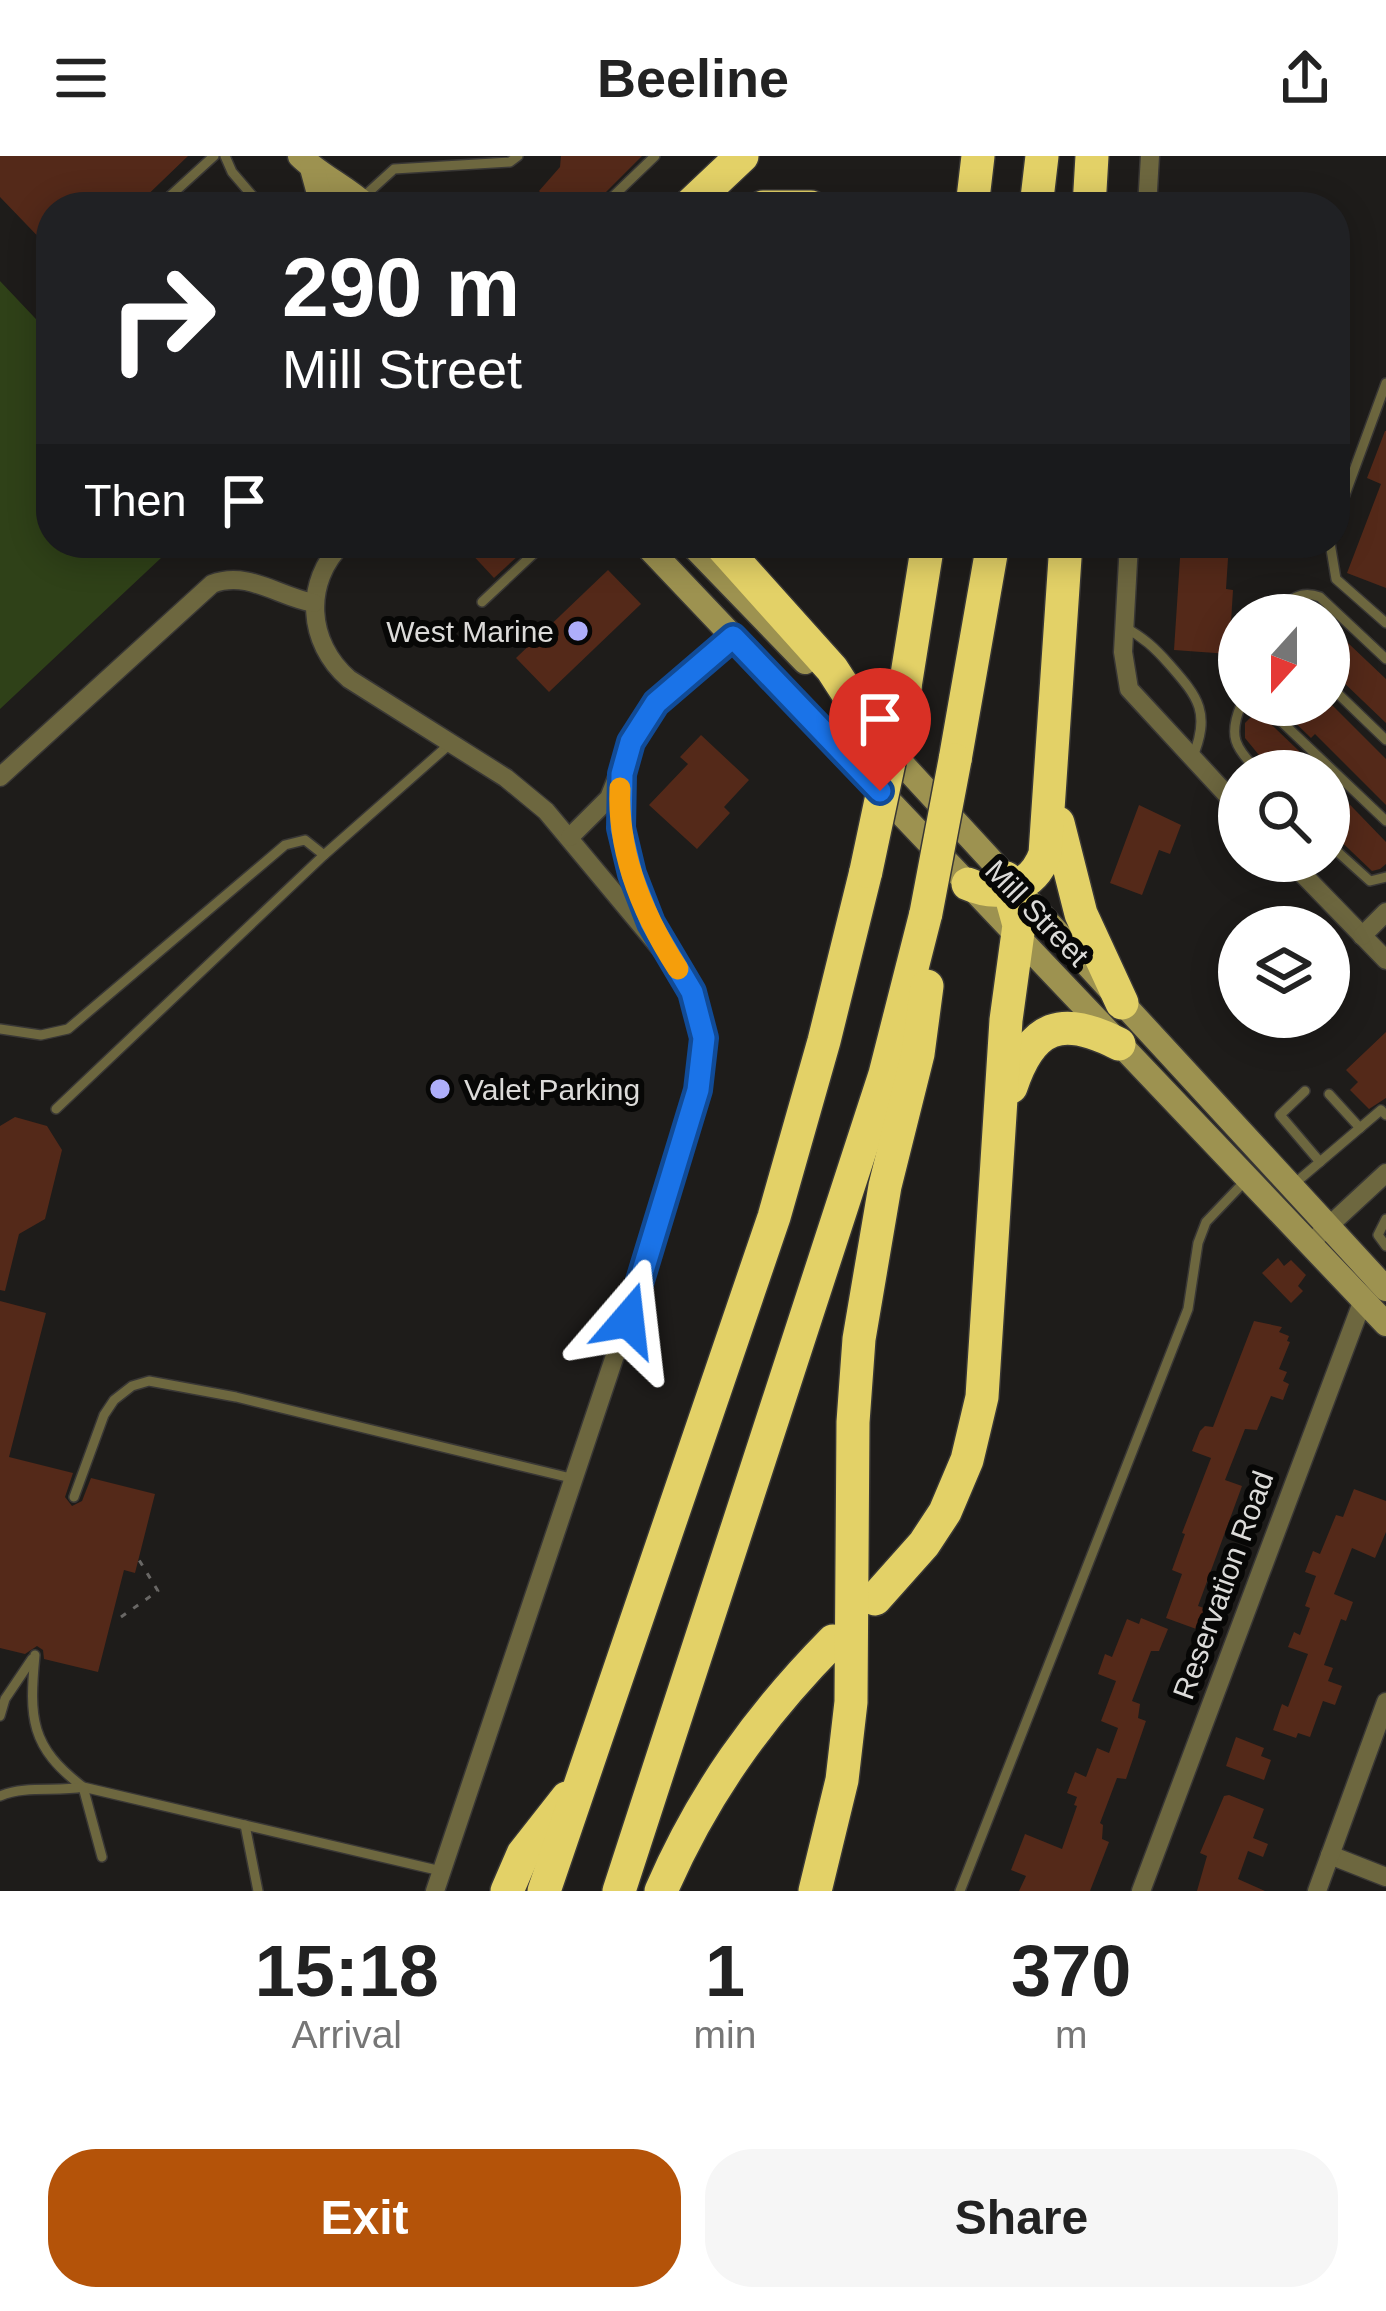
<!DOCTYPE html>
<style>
:root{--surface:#fff;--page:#f6f6f6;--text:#222;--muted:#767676;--accent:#b45309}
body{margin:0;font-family:Helvetica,sans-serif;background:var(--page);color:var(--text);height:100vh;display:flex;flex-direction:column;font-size:45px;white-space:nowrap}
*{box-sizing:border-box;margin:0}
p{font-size:39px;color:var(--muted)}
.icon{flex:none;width:66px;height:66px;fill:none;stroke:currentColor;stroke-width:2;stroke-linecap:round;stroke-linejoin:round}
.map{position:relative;height:1735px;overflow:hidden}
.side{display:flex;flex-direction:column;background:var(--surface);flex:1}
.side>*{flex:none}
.hud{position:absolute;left:36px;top:36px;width:1314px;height:366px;border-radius:48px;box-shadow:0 6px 30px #0003;background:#202124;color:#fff;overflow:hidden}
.needle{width:78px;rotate:201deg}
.fabs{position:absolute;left:1218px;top:438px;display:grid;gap:24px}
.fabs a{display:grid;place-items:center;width:132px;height:132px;border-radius:50%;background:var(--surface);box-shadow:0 6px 30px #0003;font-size:60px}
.pin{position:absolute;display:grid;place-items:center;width:102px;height:102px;color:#fff;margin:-123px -51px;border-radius:50% 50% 50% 0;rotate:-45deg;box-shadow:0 0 12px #0007}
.pin .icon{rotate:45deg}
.me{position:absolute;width:132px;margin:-66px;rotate:17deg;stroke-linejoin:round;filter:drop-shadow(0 0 9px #0008)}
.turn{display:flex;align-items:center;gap:42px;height:252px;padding:0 48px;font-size:54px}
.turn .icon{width:156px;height:156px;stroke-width:2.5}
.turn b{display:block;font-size:84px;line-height:102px}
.then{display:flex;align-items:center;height:114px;padding:0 48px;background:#0003;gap:24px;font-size:45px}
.eta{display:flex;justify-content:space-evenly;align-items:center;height:204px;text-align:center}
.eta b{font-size:72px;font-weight:800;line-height:84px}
.button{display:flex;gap:24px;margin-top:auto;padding:24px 48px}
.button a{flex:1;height:138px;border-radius:48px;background:var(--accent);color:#fff;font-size:48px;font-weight:800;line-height:138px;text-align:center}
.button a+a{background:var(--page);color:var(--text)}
header{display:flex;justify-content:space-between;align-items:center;height:156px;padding:0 48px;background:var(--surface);font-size:54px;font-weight:800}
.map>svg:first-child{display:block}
.water{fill:#2f4118}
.building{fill:#542919}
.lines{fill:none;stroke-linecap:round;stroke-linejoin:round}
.lane-casing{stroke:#393735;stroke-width:12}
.street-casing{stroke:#393735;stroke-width:21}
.secondary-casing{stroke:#393735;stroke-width:27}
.highway-casing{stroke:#393735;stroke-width:36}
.path{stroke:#696765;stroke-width:3;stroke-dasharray:6 9;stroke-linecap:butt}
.lane{stroke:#6d673f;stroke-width:9}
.street{stroke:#6d673f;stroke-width:18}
.secondary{stroke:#9d9250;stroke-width:24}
.highway{stroke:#e3d167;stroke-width:33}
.highway-bridge-casing{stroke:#393735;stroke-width:36;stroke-linecap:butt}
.highway-bridge{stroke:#e3d167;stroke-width:33}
.route-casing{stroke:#114b97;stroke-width:30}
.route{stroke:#1a73e8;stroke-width:21}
.slow{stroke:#f59e0b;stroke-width:21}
.poi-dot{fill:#aeaefa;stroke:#070706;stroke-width:4.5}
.labels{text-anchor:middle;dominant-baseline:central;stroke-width:12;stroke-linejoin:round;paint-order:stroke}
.poi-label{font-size:30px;fill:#dcdbd9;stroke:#070706;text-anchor:end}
.street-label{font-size:30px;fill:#dcdbd9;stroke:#070706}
</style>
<header><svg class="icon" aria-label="menu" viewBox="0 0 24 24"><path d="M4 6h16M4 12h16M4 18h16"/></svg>Beeline<svg class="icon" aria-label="share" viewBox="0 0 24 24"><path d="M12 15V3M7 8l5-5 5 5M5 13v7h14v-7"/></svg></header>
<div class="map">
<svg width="1386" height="1735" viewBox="0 0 1386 1735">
<rect width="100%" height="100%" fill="#1e1c1a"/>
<!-- water -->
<path class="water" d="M0 125 51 179V387H177L0 553Z"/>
<!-- building -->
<g class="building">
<path d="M0 0H188L135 51H51V94L0 41Z"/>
<path d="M561 0H642L591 51H554L539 35 560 11Z"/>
<path d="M1385 275H1386V432L1347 417 1381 328 1367 322Z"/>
<path d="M475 387H532L494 422 468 394Z"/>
<path d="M1181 387H1229L1226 433 1233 434 1229 498 1174 494Z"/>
<path d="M608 414 641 448 549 536 516 502Z"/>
<path d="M1329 469 1386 523V567L1339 522 1329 520Z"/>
<path d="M1277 549H1332L1386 603V649L1315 578 1311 582Z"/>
<path d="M1257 555 1298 594 1317 615H1272L1245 582V567Z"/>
<path d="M701 579 749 624 724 651 730 657 697 693 649 649 688 608 680 601Z"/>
<path d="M1329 627 1386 686V708L1380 713 1372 715 1329 674Z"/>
<path d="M1139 649 1181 669 1170 698 1159 694 1142 739 1110 727Z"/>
<path d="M1386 876V942L1369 953 1350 934 1358 926 1346 914Z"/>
<path d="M15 961 47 970 62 994 45 1063 19 1078 5 1135 0 1134V970Z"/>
<path d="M1278 1102 1284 1110 1291 1104 1306 1119 1298 1130 1303 1135 1291 1147 1262 1117Z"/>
<path d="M0 1145 46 1157 9 1301 73 1317 65 1341 72 1350 82 1345 91 1322 155 1338 135 1417 124 1414 98 1516 44 1503 43 1494 37 1490 25 1498 0 1492Z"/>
<path d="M1254 1165 1282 1171 1279 1176 1289 1180 1287 1185 1290 1186 1279 1213 1287 1216 1283 1225 1289 1228 1283 1244 1271 1240 1257 1274 1245 1273 1225 1324 1242 1330 1198 1450 1207 1453 1199 1474 1166 1462 1182 1418 1172 1414 1185 1378 1182 1377 1211 1302 1192 1295 1200 1275 1205 1270 1213 1271Z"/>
<path d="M1354 1333 1386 1345V1376L1375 1402 1352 1392 1334 1438 1353 1446 1346 1465 1341 1463 1324 1509 1333 1512 1328 1525 1342 1530 1335 1549 1323 1545 1310 1581 1298 1577 1296 1582 1273 1574 1282 1548 1288 1551 1308 1498 1288 1491 1294 1476 1300 1479 1310 1452 1305 1450 1316 1420 1305 1416 1313 1395 1320 1398 1336 1359 1343 1361Z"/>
<path d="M1141 1462 1168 1473 1159 1495H1151L1132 1545 1140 1548 1138 1562 1146 1565 1126 1623 1117 1622 1100 1667 1103 1669 1102 1683 1109 1686 1090 1735H1019L1026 1720 1011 1714 1025 1678 1062 1693 1077 1650 1074 1649 1077 1641 1067 1637 1075 1616 1086 1621 1097 1592 1109 1597 1118 1572 1101 1565 1116 1525 1098 1518 1105 1498 1112 1501 1127 1463 1139 1468Z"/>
<path d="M1236 1581 1264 1592 1261 1600 1271 1604 1264 1624 1226 1610Z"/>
<path d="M1229 1639 1264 1653 1253 1682 1268 1688 1263 1701 1248 1695 1238 1723 1265 1735H1197L1207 1700 1200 1697 1224 1640Z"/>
</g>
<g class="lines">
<defs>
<g id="lane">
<path d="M225 0 232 16 262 51"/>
<path d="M360 44 394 13 510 6 518 0"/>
<path d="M158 51 214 0"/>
<path d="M602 51 655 0"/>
<path d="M1335 366 1386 227"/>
<path d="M315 387 329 402"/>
<path d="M1330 387 1336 423 1386 467"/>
<path d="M482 446 545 387"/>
<path d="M1279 459C1289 442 1301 434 1320 441L1386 503"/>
<path d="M1124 471C1143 481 1155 492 1169 508 1199 542 1211 557 1192 603"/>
<path d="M1329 529 1386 584"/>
<path d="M1241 549C1228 580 1235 592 1258 615"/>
<path d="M1264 549 1386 665"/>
<path d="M1329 688 1370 725 1386 721"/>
<path d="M0 873 41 879 68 873 285 689 305 684 324 699"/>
<path d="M1305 935 1280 959 1320 1006"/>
<path d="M1329 938 1360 972"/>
<path d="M56 953 324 699 451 587"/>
<path d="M1294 1028 1381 954 1386 959"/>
<path d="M1386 1063 1378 1079 1386 1090"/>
<path d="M74 1341 104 1259 114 1244 132 1230 149 1225 236 1241 575 1323"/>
<path d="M35 1499C29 1562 30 1591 83 1631L441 1715"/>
<path d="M0 1560 5 1543 32 1503"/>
<path d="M0 1640C26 1629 56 1636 83 1631L102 1701"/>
<path d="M245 1669 258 1735"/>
<path d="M960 1735 1188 1153 1198 1087 1206 1066 1247 1023"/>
</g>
<g id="street">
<path d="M1147 51 1150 0"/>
<path d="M343 387C303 426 307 487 349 523L506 622 546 655 676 811 697 850 703 882 698 934 636 1137 435 1735"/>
<path d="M1129 387 1123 496 1129 533 1239 652"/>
<path d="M0 621 212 428C248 414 279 441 314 447"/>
<path d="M621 629 625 691 653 770"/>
<path d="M570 681 609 642 631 587 656 547 733 481"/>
<path d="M1290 705 1386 804"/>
<path d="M1362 780 1386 756"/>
<path d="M1319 1079 1386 1017"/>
<path d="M1330 1699 1386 1721"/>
<path d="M1141 1735 1363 1144"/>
<path d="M1317 1735 1386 1546"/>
</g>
<g id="secondary">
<path d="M300 0C319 19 346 31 368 51"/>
<path d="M312 12 318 34 328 51"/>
<path d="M644 387 1386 1168"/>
<path d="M690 387 805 506"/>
<path d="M883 587 1386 1133"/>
</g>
<g id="highway">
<path d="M688 51 742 0"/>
<path d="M763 51H811"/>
<path d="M972 51 978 0"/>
<path d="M1036 51 1042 0"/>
<path d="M1089 51 1092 0"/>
<path d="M719 387 832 513 874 578"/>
<path d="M905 531 928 387"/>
<path d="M955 604 993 387"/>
<path d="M1058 667 1081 758 1122 847"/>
<path d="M968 728C1000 742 1033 732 1045 698L1066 387"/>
<path d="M1011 931C1032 868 1062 859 1119 888"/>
<path d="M875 1443 924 1388 945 1356 967 1304 982 1241 1006 864 1019 769 1006 722"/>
<path d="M507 1735 523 1698 567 1642"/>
<path d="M544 1735 774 1061 824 885 866 715"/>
<path d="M619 1735 885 918 926 757"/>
<path d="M661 1735C703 1638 759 1560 833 1485"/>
<path d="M815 1735 842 1624 851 1546 853 1266 859 1183 885 1030 918 898 927 830"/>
</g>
</defs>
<!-- lane casing -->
<use href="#lane" class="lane-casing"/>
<!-- street casing -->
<use href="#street" class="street-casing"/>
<!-- secondary casing -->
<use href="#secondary" class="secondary-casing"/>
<!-- highway casing -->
<use href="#highway" class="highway-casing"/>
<!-- path -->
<path class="path" d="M121 1461 158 1435 136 1399"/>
<!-- lane -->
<use href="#lane" class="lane"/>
<!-- street -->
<use href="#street" class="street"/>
<!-- secondary -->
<use href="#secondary" class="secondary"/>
<!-- highway -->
<use href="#highway" class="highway"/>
<defs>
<g id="highway-bridge">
<path d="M866 715 905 531"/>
<path d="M926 757 955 604"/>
</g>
</defs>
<!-- highway-bridge casing -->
<use href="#highway-bridge" class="highway-bridge-casing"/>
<!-- highway-bridge -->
<use href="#highway-bridge" class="highway-bridge"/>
</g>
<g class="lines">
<defs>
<path id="route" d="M628 1164 698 934 704 882 692 836 651 767 632 718 621 672 622 618 631 586 656 547 733 481 880 635"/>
</defs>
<!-- route casing -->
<use href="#route" class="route-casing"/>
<!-- route -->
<use href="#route" class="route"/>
<!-- slow -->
<path class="slow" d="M620 632C617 697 643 759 678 813"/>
</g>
<!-- markers -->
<g class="poi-dot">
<circle cx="578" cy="475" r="12"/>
<circle cx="440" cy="933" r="12"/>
</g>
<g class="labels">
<!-- poi labels -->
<g class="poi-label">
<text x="554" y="475">West Marine</text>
<text x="464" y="933" text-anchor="start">Valet Parking</text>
</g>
<!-- street labels -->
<g class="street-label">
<text transform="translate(1037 757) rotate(46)">Mill Street</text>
<text transform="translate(1223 1429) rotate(-70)">Reservation Road</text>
</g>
</g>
</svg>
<div class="fabs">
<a><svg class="needle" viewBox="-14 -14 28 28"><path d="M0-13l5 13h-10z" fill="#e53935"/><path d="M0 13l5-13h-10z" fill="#767676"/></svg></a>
<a><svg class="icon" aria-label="search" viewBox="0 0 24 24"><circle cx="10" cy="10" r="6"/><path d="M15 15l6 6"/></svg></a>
<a><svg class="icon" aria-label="layers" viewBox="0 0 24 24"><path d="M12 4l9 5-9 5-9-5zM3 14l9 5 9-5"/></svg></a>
</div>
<div class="pin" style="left:880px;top:635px;background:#d93025"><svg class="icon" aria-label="arrive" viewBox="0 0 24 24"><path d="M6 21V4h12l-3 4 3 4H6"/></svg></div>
<svg class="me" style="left:628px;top:1164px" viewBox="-20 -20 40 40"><path d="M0-17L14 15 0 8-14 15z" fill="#1a73e8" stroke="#fff" stroke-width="4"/></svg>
<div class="hud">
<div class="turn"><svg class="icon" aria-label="right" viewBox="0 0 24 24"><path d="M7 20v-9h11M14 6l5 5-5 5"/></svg><div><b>290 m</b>Mill Street</div></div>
<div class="then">Then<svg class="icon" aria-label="arrive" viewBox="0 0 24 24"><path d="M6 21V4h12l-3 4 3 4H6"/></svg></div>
</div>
</div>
<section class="side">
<div class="eta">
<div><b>15:18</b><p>Arrival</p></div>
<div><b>1</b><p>min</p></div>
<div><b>370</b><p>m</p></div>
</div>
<div class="button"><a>Exit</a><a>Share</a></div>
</section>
